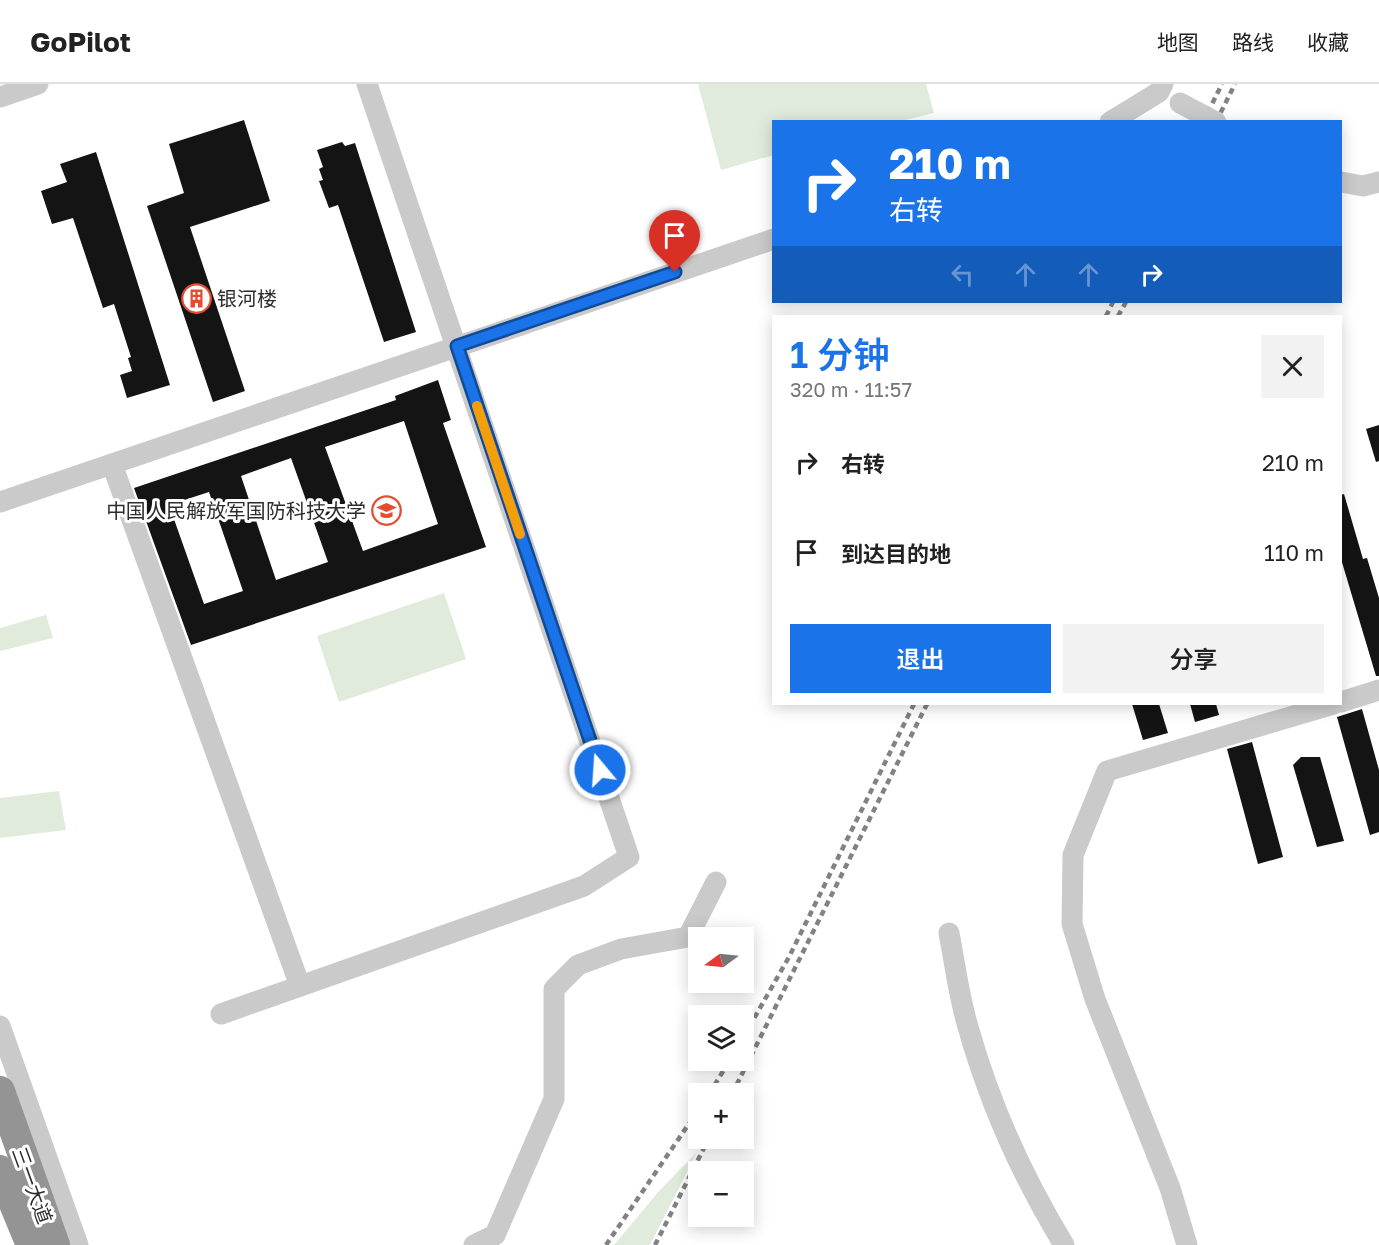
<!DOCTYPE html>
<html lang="zh">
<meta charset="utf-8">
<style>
:root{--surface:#fff;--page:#f2f2f2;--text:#222;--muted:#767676;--line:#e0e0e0;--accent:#1a73e8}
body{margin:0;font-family:"Golos Text","Noto Sans SC",sans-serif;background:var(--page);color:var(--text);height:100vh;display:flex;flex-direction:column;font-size:22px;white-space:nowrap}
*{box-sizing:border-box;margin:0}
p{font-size:20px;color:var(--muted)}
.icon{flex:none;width:33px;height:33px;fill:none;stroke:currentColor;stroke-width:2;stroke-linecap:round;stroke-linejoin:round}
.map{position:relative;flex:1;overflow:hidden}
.side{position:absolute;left:772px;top:231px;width:570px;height:390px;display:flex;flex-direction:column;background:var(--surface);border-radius:0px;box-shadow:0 3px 15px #0003}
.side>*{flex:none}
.top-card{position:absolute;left:772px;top:36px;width:570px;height:183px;border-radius:0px;box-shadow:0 3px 15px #0003;background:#1a73e8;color:#fff;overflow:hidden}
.needle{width:39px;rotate:255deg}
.controls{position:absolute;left:688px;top:843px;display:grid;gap:12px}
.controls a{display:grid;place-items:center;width:66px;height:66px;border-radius:0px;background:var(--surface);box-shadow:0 3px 15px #0003;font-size:30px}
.pin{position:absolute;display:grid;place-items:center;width:51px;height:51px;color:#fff;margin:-62px -26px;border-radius:50% 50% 50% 0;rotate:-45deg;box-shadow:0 0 6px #0007}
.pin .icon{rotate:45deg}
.me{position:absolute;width:66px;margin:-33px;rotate:342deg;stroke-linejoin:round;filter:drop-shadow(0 0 4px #0008)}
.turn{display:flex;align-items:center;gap:21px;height:126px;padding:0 18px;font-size:27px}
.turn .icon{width:78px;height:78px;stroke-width:2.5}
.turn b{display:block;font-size:42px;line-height:51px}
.lanes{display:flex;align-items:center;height:57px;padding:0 18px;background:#0003;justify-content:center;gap:30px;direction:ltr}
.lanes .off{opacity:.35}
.round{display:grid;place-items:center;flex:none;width:63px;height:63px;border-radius:0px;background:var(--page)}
.summary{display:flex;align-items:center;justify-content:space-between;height:102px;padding:0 18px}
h1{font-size:36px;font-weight:600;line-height:45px;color:var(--accent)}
.cta{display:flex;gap:12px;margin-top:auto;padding:12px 18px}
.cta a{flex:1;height:69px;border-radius:0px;background:var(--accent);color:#fff;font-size:24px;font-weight:600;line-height:69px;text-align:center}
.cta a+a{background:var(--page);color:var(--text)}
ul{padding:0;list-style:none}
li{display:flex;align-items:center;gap:18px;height:90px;padding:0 18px}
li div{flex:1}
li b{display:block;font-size:22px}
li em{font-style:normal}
header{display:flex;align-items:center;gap:36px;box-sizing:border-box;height:84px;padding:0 30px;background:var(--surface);border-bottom:2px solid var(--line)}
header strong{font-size:28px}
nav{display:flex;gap:33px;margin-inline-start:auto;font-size:21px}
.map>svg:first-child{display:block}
.green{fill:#e0ebdb}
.building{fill:#141414;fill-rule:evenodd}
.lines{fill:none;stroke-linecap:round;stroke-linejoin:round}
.minor{stroke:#cacaca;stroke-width:21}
.highway{stroke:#949494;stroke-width:30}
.rail{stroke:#828282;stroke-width:4.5;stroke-dasharray:6 4.5;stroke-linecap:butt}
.minor-bridge{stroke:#cacaca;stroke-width:21}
.route-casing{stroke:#114b97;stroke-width:15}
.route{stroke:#1a73e8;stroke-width:10}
.slow{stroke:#f59e0b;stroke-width:10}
.labels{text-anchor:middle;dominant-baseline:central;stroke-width:6;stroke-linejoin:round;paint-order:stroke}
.poi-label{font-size:20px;fill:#2d2d2d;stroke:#fff;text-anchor:start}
.street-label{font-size:20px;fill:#2d2d2d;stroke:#fff}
</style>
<header>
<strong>GoPilot</strong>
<nav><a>地图</a><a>路线</a><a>收藏</a></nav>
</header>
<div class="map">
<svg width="1379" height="1161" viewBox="0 0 1379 1161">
<rect width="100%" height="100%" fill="#fff"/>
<!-- green -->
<g class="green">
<path d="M698 0H926L934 29 901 37 774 38V71L721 86Z"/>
<path d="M444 509 466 575 339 618 317 552Z"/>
<path d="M46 531 53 554 0 567V544Z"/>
<path d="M59 707 66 746 0 754V714Z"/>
<path d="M697 1068 650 1161H614L659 1107Z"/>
</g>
<!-- building -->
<g class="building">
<path d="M244 36 270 117 190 143 245 307 213 318 147 122 184 109 169 60Z"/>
<path d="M342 58 345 62 355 59 416 248 384 258 338 121 329 124 319 97 323 96 319 85 323 83 317 66Z"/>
<path d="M96 68 170 301 127 314 120 291 132 287 128 274 131 273 114 220 103 224 73 134 52 140 41 107 67 98 60 80Z"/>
<path d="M438 296 451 336 443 339 486 463 191 561 134 404 396 316 395 312ZM404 337 438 440 363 467 325 363ZM291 374 328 478 276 496 241 392ZM209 408 243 507 204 520 169 421Z"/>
<path d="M1379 341V377L1376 378 1366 345Z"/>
<path d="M1344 410 1363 475 1367 474 1379 514V592H1376L1341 475V411Z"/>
<path d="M1132 620H1159L1168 649 1143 656Z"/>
<path d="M1190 620H1216L1219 631 1195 638Z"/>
<path d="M1362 625 1379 686V748L1370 751 1337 633Z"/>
<path d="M1252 658 1283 773 1258 780 1227 665Z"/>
<path d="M1301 673H1320L1344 757 1317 763 1293 681Z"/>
</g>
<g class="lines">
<!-- minor -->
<g class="minor">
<path d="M0 13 38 0"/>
<path d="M1110 38 1159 8 1163 0"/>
<path d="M1341 98 1363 102 1379 98"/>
<path d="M112 380 300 902"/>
<path d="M0 418 774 155"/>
<path d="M1341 618 1379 606"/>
<path d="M949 849C955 880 959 913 968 943 990 1021 1022 1092 1064 1161"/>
<path d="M221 930 584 802 629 773 367 0"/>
<path d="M0 942 78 1161"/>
<path d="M474 1161 495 1151 554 1015V905L578 881 621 865 688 853 716 798"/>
<path d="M1187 1161 1170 1104 1095 915 1072 840 1073 771 1107 687 1334 620"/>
</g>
<!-- highway -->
<g class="highway">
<path d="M0 1007 55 1161"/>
<path d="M0 1086 31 1161"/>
</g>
<!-- rail -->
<g class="rail">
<path d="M1203 38 1222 0"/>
<path d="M1216 38 1235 0"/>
<path d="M1106 232 1113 218"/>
<path d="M1118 232 1126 218"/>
<path d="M744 952 789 873 914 620"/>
<path d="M709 1010 730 976"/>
<path d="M732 1010 927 620"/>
<path d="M606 1161 699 1025"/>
<path d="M655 1161 709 1054"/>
</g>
<!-- minor-bridge -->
<path class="minor-bridge" d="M1180 19 1216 38"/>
</g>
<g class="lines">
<defs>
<path id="route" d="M600 686 457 262 675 188"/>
</defs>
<!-- route casing -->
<use href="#route" class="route-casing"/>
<!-- route -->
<use href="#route" class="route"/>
<!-- slow -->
<path class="slow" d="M477 322 520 450"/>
</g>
<!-- icons -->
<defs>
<symbol id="building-ring" viewBox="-11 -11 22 22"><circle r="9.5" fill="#fff" stroke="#e24e31" stroke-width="1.5"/><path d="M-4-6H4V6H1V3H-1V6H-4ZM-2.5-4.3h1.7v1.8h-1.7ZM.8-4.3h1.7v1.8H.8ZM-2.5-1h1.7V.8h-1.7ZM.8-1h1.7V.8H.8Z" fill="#e24e31"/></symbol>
<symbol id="university-ring" viewBox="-11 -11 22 22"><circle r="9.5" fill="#fff" stroke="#e24e31" stroke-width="1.5"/><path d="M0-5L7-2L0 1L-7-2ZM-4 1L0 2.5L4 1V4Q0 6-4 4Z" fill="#e24e31"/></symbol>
</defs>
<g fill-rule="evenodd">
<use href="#building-ring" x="180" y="198" width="33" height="33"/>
<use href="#university-ring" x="370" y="410" width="33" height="33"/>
</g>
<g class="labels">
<!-- poi labels -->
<g class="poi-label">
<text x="217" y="214">银河楼</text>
<text x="366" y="426" text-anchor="end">中国人民解放军国防科技大学</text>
</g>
<!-- street labels -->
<g class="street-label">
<text transform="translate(33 1101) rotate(70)">三一大道</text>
</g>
</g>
</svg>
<div class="controls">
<a><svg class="needle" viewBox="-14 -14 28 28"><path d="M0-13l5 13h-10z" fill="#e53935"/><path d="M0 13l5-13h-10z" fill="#767676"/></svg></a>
<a><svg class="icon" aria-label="layers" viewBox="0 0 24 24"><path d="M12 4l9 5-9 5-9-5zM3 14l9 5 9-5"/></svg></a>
<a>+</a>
<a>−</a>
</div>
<div class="pin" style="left:675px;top:188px;background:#d93025"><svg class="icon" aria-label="arrive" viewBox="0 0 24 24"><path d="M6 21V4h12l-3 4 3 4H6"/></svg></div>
<svg class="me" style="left:600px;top:686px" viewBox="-20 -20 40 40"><circle r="17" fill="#1a73e8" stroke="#fff" stroke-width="3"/><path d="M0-11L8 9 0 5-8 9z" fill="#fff"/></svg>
<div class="top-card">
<div class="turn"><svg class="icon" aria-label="right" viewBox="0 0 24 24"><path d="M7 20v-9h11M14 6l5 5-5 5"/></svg><div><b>210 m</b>右转</div></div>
<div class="lanes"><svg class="icon off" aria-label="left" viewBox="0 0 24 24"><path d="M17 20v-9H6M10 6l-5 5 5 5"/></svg><svg class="icon off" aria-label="ahead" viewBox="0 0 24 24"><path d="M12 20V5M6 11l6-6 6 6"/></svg><svg class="icon off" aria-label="ahead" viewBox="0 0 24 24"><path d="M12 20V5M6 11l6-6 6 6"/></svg><svg class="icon" aria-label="right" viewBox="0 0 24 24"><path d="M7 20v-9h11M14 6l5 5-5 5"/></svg></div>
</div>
<section class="side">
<div class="summary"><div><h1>1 分钟</h1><p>320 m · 11:57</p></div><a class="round"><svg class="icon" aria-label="close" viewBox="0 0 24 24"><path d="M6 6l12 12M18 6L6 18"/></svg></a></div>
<ul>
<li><svg class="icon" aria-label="right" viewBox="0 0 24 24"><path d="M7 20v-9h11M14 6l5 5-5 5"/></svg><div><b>右转</b></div><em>210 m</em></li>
<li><svg class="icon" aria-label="arrive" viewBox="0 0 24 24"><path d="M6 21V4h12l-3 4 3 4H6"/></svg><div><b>到达目的地</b></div><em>110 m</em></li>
</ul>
<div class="cta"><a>退出</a><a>分享</a></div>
</section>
</div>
